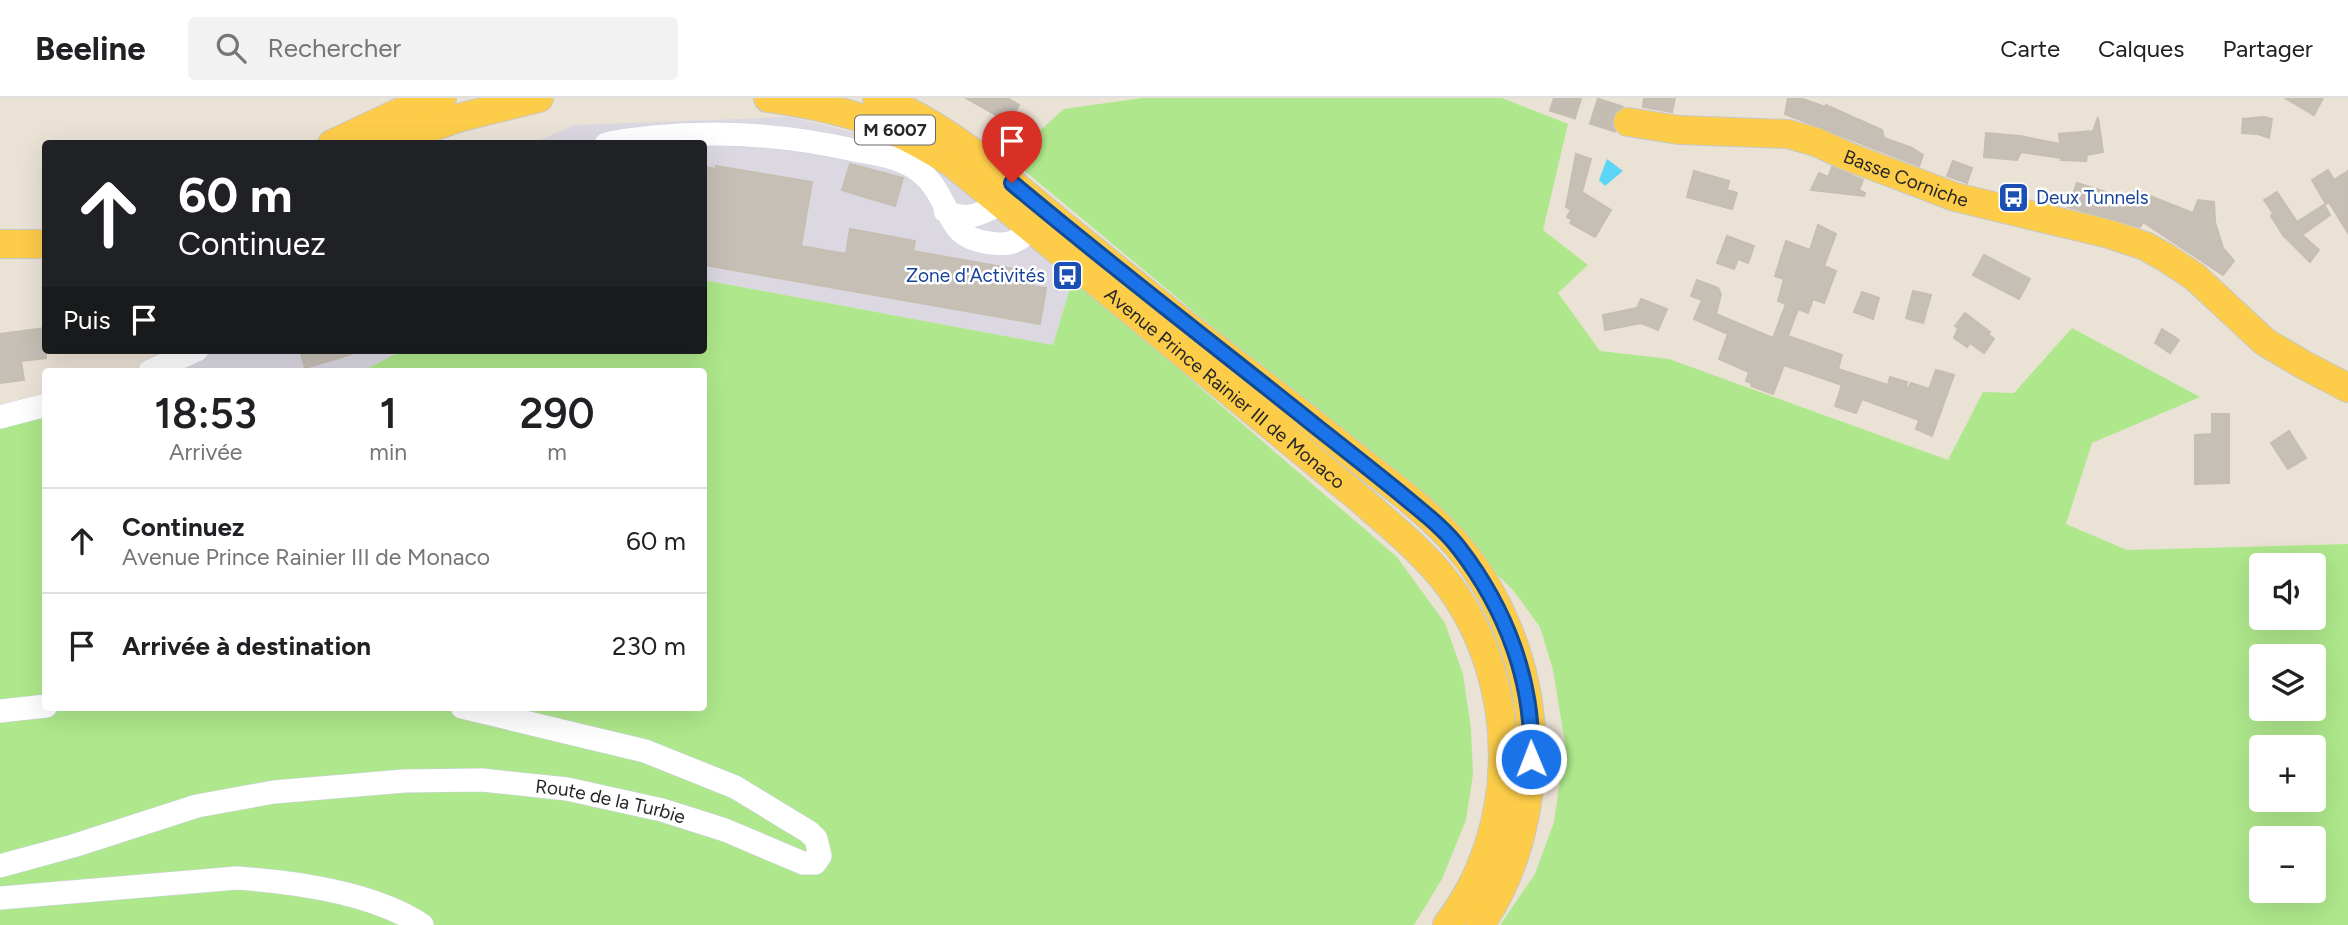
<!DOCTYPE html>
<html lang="fr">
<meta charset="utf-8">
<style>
:root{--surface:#fff;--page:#f2f2f2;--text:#202124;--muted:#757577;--line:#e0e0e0}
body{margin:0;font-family:Figtree,sans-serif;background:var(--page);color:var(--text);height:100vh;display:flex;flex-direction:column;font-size:26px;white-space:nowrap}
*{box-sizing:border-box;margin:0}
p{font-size:23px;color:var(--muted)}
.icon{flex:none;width:38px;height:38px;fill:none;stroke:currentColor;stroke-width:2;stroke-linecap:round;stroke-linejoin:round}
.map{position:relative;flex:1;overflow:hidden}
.panel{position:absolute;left:42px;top:270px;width:665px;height:343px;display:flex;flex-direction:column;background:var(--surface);border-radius:7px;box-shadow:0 7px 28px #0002}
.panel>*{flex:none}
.guide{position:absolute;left:42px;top:42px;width:665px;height:214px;border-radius:7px;box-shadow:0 7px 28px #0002;background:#202124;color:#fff;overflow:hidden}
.fabs{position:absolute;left:2249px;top:455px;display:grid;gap:14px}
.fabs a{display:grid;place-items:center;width:77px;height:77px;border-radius:7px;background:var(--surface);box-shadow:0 7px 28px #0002;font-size:35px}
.pin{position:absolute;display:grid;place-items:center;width:60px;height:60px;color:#fff;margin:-72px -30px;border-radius:50% 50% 50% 0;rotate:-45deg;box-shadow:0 0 7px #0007}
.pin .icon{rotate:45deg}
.me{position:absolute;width:77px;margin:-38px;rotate:359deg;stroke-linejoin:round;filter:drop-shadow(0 0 5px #0008)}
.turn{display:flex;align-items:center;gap:24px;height:147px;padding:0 21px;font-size:32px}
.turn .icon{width:91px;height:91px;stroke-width:2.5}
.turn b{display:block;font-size:49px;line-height:60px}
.then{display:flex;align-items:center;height:66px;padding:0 21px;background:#0003;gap:14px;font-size:26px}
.eta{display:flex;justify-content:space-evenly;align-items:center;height:119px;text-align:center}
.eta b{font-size:42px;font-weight:600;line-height:49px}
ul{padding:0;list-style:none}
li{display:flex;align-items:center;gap:21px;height:105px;padding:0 21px;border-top:2px solid var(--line)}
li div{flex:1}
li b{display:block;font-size:26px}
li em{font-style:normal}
header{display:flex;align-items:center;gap:42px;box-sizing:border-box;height:98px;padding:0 35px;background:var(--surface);border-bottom:2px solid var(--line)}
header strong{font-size:33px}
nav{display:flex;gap:38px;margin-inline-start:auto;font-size:24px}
.search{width:490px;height:63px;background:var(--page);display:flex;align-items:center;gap:18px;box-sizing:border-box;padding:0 24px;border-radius:7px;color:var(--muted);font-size:26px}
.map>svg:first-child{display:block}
.industrial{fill:#dbd8e2}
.green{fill:#afe88c;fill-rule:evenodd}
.water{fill:#5dd5f9}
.building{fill:#c6bfb6;stroke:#c6beb0;stroke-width:2}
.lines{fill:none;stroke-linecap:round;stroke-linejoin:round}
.major-tunnel{stroke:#c4bdb3;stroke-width:28;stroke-dasharray:28 14;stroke-linecap:butt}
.minor-casing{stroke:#cbd0e2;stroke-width:24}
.major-casing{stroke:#c7c7c7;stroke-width:30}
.minor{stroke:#fff;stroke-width:23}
.major{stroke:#fdcd49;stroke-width:28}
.route-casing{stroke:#114b97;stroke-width:18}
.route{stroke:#1a73e8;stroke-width:12}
.labels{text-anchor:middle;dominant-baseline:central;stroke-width:5;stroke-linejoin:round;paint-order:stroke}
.shield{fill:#fff;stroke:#686868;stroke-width:2}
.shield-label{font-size:18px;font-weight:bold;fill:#272727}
.street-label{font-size:19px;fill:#272727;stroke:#fff}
.transit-label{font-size:19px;fill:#164399;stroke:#fff;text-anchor:start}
</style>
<header>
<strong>Beeline</strong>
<div class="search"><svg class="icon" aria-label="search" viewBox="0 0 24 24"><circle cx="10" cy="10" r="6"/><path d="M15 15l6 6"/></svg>Rechercher</div>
<nav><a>Carte</a><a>Calques</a><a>Partager</a></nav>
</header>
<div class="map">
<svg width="2348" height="827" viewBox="0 0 2348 827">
<rect width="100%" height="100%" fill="#ebe2d6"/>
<!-- industrial -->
<g class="industrial">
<path d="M790 19 921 51 1073 180 1053 247 704 182V46H531L574 27Z"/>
<path d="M178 252H403L363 273H151Z"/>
</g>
<!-- green -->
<g class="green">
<path d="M1142 0H1502L1568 26 1543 132 1588 167 1558 195 1600 253 1669 261 1948 362 1983 294 2014 295 2072 230 2200 299 2092 345 2066 426 2127 452 2348 446V827H1500L1535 776 1554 724 1565 645 1553 572 1540 529 1513 492 1405 389 1009 60 1064 11ZM2261 467H2314V520H2261ZM2261 558H2314V611H2261ZM2261 649H2314V702H2261ZM2261 740H2314V793H2261Z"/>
<path d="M1073 180 1397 459 1445 525 1463 576 1471 631 1473 676 1466 722 1442 781 1414 827H0V323L45 315 46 609H704V273H363L403 252H704V182L1053 247Z"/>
</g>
<!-- water -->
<path class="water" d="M1607 61 1623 73 1605 88 1599 82Z"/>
<!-- building -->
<g class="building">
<path d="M966 0H1007L1019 7 1011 20 1005 17 1003 21Z"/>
<path d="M1644 0H1675L1672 14 1643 9Z"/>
<path d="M1788 0H1800L1825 9 1826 7 1882 32 1884 40 1912 50 1923 57 1919 68 1785 16Z"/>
<path d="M2285 0H2323L2314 17Z"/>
<path d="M2098 19 2103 54 2087 57 2086 63 2061 62V60L2021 54 2017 62 1984 59 1986 35 2020 38 2060 46 2059 36 2093 33Z"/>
<path d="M2264 19 2272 21 2269 40 2258 36 2242 35 2243 21Z"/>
<path d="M1576 56 1591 61 1582 94 1611 112 1595 139 1570 125 1572 122 1567 119 1571 112 1566 109Z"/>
<path d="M1953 63 1972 70 1967 85 1947 78Z"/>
<path d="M850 66 903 80 895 108 842 92Z"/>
<path d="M716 68 812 84 801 148 846 156 850 131 915 143 913 153 1036 175 1033 188 1046 190 1040 226 704 167V69L716 71Z"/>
<path d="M1832 69 1863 82 1859 92 1865 95 1864 98 1811 92 1819 75 1828 79Z"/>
<path d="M2328 72 2334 82 2348 73V135L2329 104 2326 106 2312 82Z"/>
<path d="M1694 73 1729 83 1727 92 1737 95 1732 111 1687 99Z"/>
<path d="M2077 85 2132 102 2135 92 2193 115 2198 102 2214 104 2215 124 2223 150 2234 163 2223 177 2143 124 2140 129 2068 109Z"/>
<path d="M2277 94 2297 124 2324 107 2330 117 2302 137 2319 152 2310 164 2283 137 2271 118 2273 115 2264 102Z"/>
<path d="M1818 127 1836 136 1824 168 1836 173 1824 205 1813 201 1808 215 1798 211 1788 238 1842 257 1838 271 1888 287 1890 279 1907 284 1904 295 1911 285 1929 291 1936 272 1954 277 1932 338 1916 331 1919 322 1862 301 1856 315 1835 308 1842 287 1784 267 1773 296 1751 288 1752 285 1746 283 1749 274 1719 261 1728 236 1694 221 1702 202 1691 198 1697 182 1718 190 1721 196 1716 216 1773 240 1786 206 1778 203 1784 181 1775 178 1786 143 1810 152Z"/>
<path d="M1727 138 1754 148 1748 165 1738 161 1734 171 1717 165Z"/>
<path d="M1984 157 2030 181 2019 201 1973 177Z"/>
<path d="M1913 193 1931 197 1923 225 1906 220Z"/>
<path d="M1862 194 1879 200 1873 221 1854 214Z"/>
<path d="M1641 201 1667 211 1658 232 1641 225 1605 232 1603 217 1637 210Z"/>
<path d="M1965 215 1990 234 1988 236 1994 241 1984 255 1970 245 1967 249 1954 240 1958 230 1955 228Z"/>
<path d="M46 230V260L21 263 24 282 0 285V236Z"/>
<path d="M2162 231 2179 242 2170 255 2155 245Z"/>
<path d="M300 252H352V256L305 270Z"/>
<path d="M2212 316H2229V385L2195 386V337L2212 336Z"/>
<path d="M2289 333 2306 360 2288 371 2271 345Z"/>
</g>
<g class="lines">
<!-- major-tunnel -->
<path class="major-tunnel" d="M1553 0 1628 24"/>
<defs>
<g id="minor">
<path d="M606 46C621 42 638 41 653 39 721 32 787 37 854 52 869 55 886 57 901 63 914 68 926 77 934 89 953 116 949 140 990 145 1010 148 1018 144 1032 130L1027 114"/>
<path d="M945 113C968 124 981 116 1002 105L1014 109"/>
<path d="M150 273 197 252"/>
<path d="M0 319 46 307"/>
<path d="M0 613 46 608"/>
<path id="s1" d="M0 768 73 748 197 708 274 694 404 683 482 682 567 691 662 712 725 732 803 765H815L820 758 816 741 809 734 735 689 645 653 462 609"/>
<path d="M0 800 237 780C294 784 374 795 422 827"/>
</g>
<g id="major">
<path id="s2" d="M768 0C843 11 887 23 952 65L1359 400C1391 428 1425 455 1450 489 1521 587 1521 731 1447 827"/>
<path d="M877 0C947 26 1004 79 1061 126 1095 154 1129 181 1163 209 1223 257 1285 302 1344 350 1383 381 1425 410 1457 447 1508 507 1535 588 1531 665 1528 723 1513 779 1480 827"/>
<path id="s3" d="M1628 24 1679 32 1788 36 1816 44 1847 58 1955 99 2109 136 2145 148 2165 159 2195 179 2265 244 2304 267 2348 290"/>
<path d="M332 46 398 15 442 0"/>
<path d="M384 46 458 20 539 0"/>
<path d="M0 146H46"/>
</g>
</defs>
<!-- minor casing -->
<use href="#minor" class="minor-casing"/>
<!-- major casing -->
<use href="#major" class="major-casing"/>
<!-- minor -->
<use href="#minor" class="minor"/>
<!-- major -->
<use href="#major" class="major"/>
</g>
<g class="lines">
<defs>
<path id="route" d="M1012 85C1112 169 1216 248 1318 330 1346 352 1374 374 1401 396 1421 413 1443 429 1459 450 1506 511 1534 584 1531 661"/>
</defs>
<!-- route casing -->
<use href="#route" class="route-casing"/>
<!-- route -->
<use href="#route" class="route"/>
</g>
<!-- icons -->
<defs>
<symbol id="bus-square" viewBox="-11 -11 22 22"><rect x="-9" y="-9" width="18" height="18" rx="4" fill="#1a4fb4" stroke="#fff"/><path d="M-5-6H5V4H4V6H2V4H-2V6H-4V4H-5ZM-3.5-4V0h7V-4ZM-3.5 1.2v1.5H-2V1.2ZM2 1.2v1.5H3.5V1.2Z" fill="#fff"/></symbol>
</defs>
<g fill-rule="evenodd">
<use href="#bus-square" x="1996" y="82" width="35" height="35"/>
<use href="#bus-square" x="1050" y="160" width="35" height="35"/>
</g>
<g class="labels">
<!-- shield labels -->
<rect class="shield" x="855" y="17.5" width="80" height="29" rx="5"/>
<g class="shield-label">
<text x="895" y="32">M 6007</text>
</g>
<!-- street labels -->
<g class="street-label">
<text stroke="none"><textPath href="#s3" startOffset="287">Basse Corniche</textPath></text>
<text stroke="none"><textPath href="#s2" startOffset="551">Avenue Prince Rainier III de Monaco</textPath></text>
<text stroke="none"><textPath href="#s1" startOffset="623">Route de la Turbie</textPath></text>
</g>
<!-- transit labels -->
<g class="transit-label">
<text x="2036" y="99">Deux Tunnels</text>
<text x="1045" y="177" text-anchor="end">Zone d'Activités</text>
</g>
</g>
</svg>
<div class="fabs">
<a><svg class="icon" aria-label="sound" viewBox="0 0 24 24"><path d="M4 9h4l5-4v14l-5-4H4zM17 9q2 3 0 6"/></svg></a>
<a><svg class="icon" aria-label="layers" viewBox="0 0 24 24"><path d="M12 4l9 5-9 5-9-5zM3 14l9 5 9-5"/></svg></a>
<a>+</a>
<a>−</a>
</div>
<div class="pin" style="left:1012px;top:85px;background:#d93025"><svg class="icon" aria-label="arrive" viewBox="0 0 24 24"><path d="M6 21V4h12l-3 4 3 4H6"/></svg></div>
<svg class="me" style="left:1531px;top:661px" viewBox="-20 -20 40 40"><circle r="17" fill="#1a73e8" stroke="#fff" stroke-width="3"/><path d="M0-11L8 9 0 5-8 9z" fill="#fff"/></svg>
<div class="guide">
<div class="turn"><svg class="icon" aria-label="ahead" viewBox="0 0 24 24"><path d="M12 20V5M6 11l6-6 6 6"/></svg><div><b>60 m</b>Continuez</div></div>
<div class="then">Puis<svg class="icon" aria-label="arrive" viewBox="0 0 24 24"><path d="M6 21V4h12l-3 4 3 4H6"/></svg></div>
</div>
<section class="panel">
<div class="eta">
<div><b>18:53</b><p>Arrivée</p></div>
<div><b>1</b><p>min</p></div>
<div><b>290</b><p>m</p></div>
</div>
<ul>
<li><svg class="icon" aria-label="ahead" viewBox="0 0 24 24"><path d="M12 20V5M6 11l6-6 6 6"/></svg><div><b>Continuez</b><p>Avenue Prince Rainier III de Monaco</p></div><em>60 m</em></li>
<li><svg class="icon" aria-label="arrive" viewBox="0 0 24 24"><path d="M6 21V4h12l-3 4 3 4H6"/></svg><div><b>Arrivée à destination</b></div><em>230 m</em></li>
</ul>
</section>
</div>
